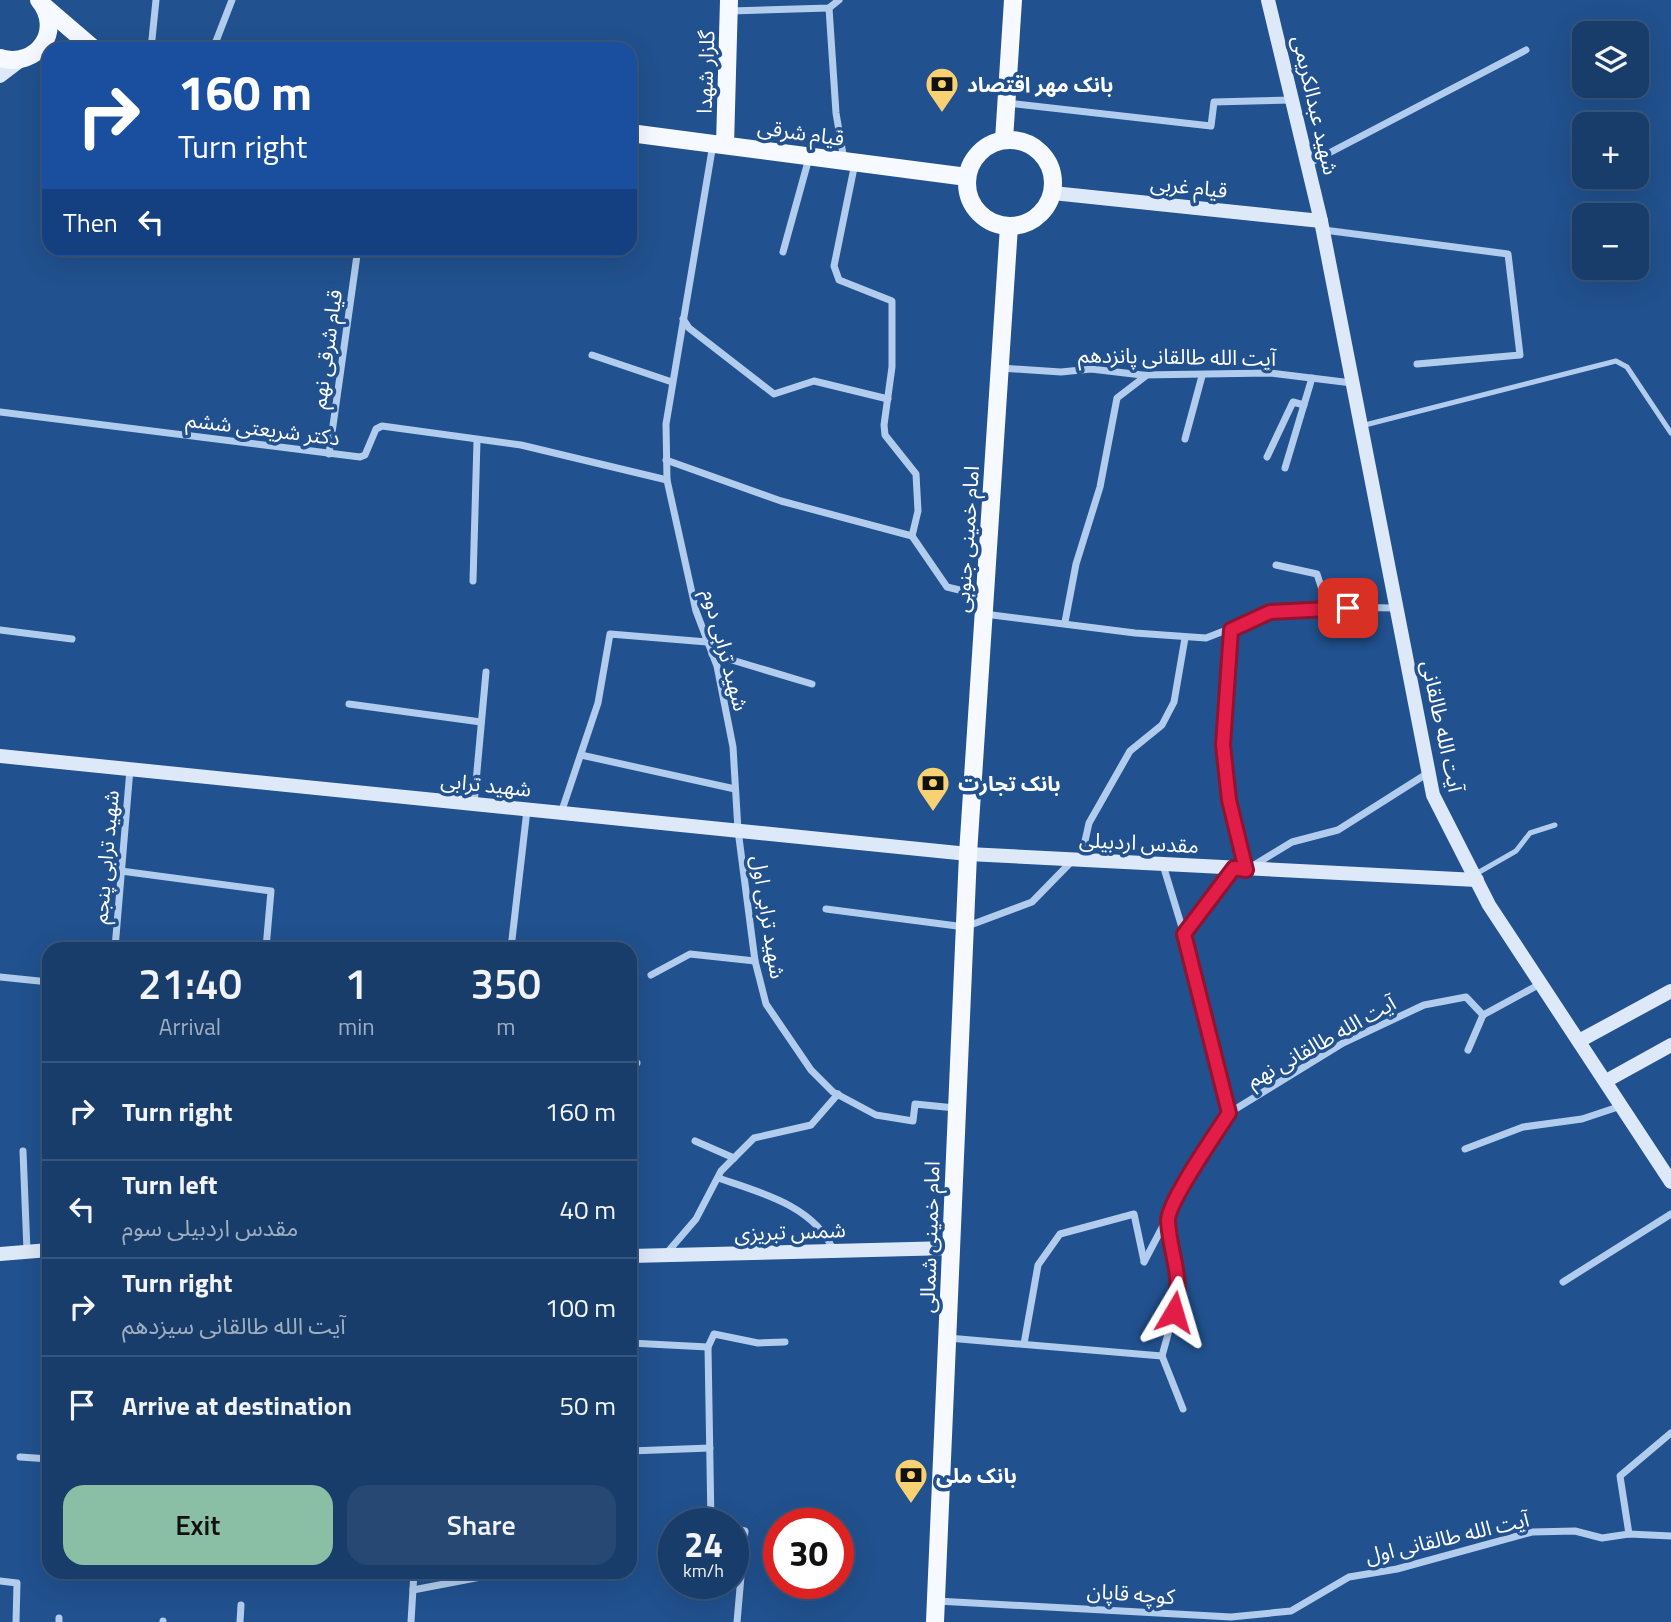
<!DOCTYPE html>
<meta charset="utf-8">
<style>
:root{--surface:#193d6a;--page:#264872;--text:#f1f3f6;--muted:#9faec1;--line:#37567e;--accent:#8abfa5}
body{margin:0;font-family:"Titillium Web","Noto Sans Arabic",sans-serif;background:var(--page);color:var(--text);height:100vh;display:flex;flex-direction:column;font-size:26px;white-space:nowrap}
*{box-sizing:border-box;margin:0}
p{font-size:23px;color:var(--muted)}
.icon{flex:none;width:38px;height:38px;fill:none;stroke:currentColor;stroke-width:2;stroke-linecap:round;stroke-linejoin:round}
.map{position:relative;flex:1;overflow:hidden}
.drawer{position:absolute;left:42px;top:942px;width:595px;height:637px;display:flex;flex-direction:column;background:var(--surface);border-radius:21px;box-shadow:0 7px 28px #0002,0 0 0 2px var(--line)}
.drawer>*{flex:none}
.top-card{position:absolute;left:42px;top:42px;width:595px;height:214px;border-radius:21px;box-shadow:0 7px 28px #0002,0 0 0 2px var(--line);background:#1a4fa0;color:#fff;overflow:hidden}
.fabs{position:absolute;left:1572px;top:21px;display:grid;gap:14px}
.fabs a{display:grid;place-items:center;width:77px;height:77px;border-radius:14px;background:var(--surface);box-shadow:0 7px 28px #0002,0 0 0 2px var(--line);font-size:35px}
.speed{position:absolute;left:658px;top:1508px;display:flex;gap:14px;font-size:35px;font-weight:700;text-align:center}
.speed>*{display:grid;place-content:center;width:91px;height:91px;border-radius:50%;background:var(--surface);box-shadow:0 7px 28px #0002,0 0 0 2px var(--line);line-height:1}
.speed small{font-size:18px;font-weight:400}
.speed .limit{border:10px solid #d22;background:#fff;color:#111}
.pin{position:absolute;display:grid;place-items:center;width:60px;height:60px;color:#fff;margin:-30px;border-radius:14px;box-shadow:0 4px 10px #0006}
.me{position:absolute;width:77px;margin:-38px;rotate:7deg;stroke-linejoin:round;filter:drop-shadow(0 0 5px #0008)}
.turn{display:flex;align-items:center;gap:24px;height:147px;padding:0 21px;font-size:32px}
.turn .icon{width:91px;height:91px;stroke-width:2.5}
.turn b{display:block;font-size:49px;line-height:60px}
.then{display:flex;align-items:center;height:66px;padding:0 21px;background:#0003;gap:14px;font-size:26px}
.eta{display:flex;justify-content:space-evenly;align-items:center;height:119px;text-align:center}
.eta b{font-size:42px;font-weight:600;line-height:49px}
.cta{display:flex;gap:14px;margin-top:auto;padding:14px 21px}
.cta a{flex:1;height:80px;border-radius:21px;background:var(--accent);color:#111;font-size:28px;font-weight:600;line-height:80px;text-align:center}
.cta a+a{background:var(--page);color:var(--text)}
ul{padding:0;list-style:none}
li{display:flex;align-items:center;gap:21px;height:98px;padding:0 21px;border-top:2px solid var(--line)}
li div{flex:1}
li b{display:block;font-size:26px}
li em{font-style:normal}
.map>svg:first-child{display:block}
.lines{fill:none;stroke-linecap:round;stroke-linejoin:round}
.lane{stroke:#b1ccec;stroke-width:5}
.street{stroke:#b1ccec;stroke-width:7}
.secondary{stroke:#dde9f9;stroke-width:14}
.primary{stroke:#f6f9ff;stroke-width:18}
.route-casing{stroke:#92132f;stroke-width:18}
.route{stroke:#e11d48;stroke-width:12}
.labels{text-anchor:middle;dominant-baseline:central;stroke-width:7;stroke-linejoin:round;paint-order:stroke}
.street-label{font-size:21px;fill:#fff;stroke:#21518e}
.poi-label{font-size:21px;font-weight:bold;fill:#fff;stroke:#21518e;text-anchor:start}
</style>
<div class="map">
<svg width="1671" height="1622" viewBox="0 0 1671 1622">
<rect width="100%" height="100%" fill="#21518e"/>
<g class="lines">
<!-- lane -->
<g class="lane">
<path d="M1361 426 1616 361 1627 367 1671 433"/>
<path d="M1474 875 1516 851 1530 833 1555 825"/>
</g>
<!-- street -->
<g class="street">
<path d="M829 8 836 113 844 160"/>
<path d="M730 11 829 8 839 0"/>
<path d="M151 49 156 0"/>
<path d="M213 49 232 0"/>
<path d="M1007 103 1211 126 1214 102 1292 100"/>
<path d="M713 144 666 424 667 480 696 611 717 666 733 747 738 830 755 961 766 1004 811 1070 833 1092 876 1115 913 1121 915 1104 955 1108"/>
<path d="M855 163 834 266 839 280 892 301V367L884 425 885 435 916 474 918 511 912 536"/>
<path d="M1308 164 1526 50"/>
<path d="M1324 230 1508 254 1520 355 1417 364"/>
<path d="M783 252 809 158"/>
<path d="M683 319 689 328 774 394 814 381 888 399"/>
<path d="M592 355 672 382"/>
<path d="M1001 368 1061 372 1091 369 1142 375 1270 373 1352 383"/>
<path d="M0 412 360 457 365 455 376 429 382 426 521 445 667 480"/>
<path d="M1185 439 1202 376"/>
<path d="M329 454 358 248"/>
<path d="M1267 457 1293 402 1304 405"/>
<path d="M666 460 781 501 912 536 947 587 984 596"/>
<path d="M1285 468 1312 378"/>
<path d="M1276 565 1317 574 1328 608"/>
<path d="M473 581 477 441"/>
<path d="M984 614 1135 633 1206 638 1270 613 1320 607 1396 608"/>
<path d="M1065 622 1076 564 1100 487 1117 398 1147 375"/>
<path d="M0 630 72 639"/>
<path d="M1231 630 1223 745 1229 800 1246 870 1292 842 1338 830 1428 773"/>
<path d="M712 654 812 684"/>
<path d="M349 704 481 722"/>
<path d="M581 755 735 789"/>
<path d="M474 804 486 672"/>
<path d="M561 813 598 703 610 634 707 642"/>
<path d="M1081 859 1089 823 1130 751 1162 725 1174 702 1185 638"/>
<path d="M121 871 271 891 266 948"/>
<path d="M826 909 965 927 1032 902 1073 860"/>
<path d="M1184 934 1234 868"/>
<path d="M115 948 130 769"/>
<path d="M511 948 527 810"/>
<path d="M651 975 690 954 755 961"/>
<path d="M0 977 49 982"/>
<path d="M1468 1050 1483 1015"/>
<path d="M630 1062 637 1063"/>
<path d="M1229 1113 1343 1043 1424 1005 1466 997 1483 1015 1540 984"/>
<path d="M695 1141 734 1158"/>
<path d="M1465 1149 1523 1127 1582 1119 1621 1106"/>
<path d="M23 1151 27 1251"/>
<path d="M718 1178C759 1192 815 1206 833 1250"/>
<path d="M1167 1218 1180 1290 1162 1356 1183 1409"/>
<path d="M665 1255 696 1219 721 1171 754 1138 811 1125 838 1094"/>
<path d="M1144 1262 1195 1165 1229 1113 1184 934 1163 865"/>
<path d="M1563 1282 1671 1214"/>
<path d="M948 1338 1162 1356"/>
<path d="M630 1343 708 1347"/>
<path d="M1024 1344 1038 1265 1060 1234 1134 1214 1144 1261"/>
<path d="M630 1451 710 1448"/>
<path d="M20 1457 49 1459"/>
<path d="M714 1524H711L708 1347 714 1334 758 1343 785 1342"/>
<path d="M733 1528 745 1531 737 1622"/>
<path d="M1629 1534 1620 1476 1671 1433"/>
<path d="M0 1581 17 1583 16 1622"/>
<path d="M413 1590 486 1576"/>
<path d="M937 1601 1231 1617 1291 1611 1349 1577 1397 1569 1532 1532 1575 1531 1602 1538 1629 1534 1671 1536"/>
<path d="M59 1622V1618"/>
<path d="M163 1622V1621"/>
<path d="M240 1622 241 1605"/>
<path d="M411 1622 414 1572"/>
</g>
<!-- secondary -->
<g class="secondary">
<path d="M1268 0 1321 221 1433 795 1489 905 1671 1182"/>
<path d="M0 76 21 60"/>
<path d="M1053 193 1321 221"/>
<path d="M0 756 968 854 1477 880"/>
<path d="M1579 1041 1671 991"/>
<path d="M1606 1081 1671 1045"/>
<path d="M0 1254 49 1250"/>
<path d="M630 1256 951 1248"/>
</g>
<!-- primary -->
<g class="primary">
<path d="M45 7 94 49"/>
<path d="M0 58C37 69 64 30 39 0"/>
<path d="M630 133 967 177"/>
<circle cx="1010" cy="183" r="43"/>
<path d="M1004 140 1013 0"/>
<path d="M725 145 729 0"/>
<path d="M935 1622 968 854 1009 226"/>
</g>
</g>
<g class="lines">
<defs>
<path id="route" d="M1174 1312C1184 1276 1170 1256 1168 1221 1167 1203 1217 1132 1229 1113L1184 934 1234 868 1246 870 1229 800 1223 745 1231 630 1270 612 1348 608"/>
</defs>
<!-- route casing -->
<use href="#route" class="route-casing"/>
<!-- route -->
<use href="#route" class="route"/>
</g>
<!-- icons -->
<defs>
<symbol id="bank-pin" viewBox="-11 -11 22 30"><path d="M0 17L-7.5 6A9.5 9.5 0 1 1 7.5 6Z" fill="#f8d172" stroke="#21518e"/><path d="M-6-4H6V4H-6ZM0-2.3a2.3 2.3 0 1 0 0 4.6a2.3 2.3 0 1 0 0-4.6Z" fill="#111"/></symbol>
</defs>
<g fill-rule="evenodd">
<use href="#bank-pin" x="923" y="65" width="38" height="52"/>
<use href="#bank-pin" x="914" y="764" width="38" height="52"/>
<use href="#bank-pin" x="892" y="1456" width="38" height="52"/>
</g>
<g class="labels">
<!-- street labels -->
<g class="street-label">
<text transform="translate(705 72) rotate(-88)">گلزار شهدا</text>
<text transform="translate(1316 105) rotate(77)">شهید عبدالکریمی</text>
<text transform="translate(801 132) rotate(8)">قیام شرقی</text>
<text transform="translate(1189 186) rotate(6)">قیام غربی</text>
<text transform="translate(326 349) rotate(-82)">قیام شرقی نهم</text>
<text transform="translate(1177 356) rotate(1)">آیت الله طالقانی پانزدهم</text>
<text transform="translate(263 428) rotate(7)">دکتر شریعتی ششم</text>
<text transform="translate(966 539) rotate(-86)">امام خمینی جنوبی</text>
<text transform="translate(726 650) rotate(75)">شهید ترابی دوم</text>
<text transform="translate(1443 726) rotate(78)">آیت الله طالقانی</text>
<text transform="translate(486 784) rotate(6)">شهید ترابی</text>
<text transform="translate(1139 842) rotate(3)">مقدس اردبیلی</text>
<text transform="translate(105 857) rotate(-85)">شهید ترابی پنجم</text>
<text transform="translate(769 917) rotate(81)">شهید ترابی اول</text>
<text transform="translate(1321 1041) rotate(-29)">آیت الله طالقانی نهم</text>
<text transform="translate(790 1231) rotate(-2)">شمس تبریزی</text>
<text transform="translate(929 1237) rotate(-88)">امام خمینی شمالی</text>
<text transform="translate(1447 1537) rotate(-13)">آیت الله طالقانی اول</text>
<text transform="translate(1131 1593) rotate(4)">کوچه قاپان</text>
</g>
<!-- poi labels -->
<g class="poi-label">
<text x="967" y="84">بانک مهر اقتصاد</text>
<text x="958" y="783">بانک تجارت</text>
<text x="936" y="1475">بانک ملی</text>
</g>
</g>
</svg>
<div class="fabs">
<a><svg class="icon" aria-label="layers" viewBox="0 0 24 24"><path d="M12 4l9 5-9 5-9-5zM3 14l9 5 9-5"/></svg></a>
<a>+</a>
<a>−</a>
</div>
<div class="speed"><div>24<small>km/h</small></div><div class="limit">30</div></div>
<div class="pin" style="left:1348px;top:608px;background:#d93025"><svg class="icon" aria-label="arrive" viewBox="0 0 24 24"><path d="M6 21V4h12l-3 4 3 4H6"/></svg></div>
<svg class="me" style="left:1174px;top:1312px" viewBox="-20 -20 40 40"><path d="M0-17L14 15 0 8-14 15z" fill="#e11d48" stroke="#fff" stroke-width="4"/></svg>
<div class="top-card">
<div class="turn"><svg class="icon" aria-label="right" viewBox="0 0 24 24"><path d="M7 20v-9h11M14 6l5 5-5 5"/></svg><div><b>160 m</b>Turn right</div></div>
<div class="then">Then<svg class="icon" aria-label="left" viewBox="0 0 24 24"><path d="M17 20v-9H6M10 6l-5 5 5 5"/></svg></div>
</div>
<section class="drawer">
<div class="eta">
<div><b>21:40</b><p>Arrival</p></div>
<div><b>1</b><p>min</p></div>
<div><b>350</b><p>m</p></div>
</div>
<ul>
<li><svg class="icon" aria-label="right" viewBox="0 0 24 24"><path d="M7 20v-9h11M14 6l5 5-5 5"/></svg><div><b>Turn right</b></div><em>160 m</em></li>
<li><svg class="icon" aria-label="left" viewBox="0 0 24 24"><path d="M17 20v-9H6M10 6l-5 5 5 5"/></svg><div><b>Turn left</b><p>مقدس اردبیلی سوم</p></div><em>40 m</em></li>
<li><svg class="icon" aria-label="right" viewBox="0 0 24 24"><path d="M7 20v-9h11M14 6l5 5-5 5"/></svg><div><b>Turn right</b><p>آیت الله طالقانی سیزدهم</p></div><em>100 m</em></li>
<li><svg class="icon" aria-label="arrive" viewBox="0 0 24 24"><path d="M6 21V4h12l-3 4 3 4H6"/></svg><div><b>Arrive at destination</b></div><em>50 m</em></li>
</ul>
<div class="cta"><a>Exit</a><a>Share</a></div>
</section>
</div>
